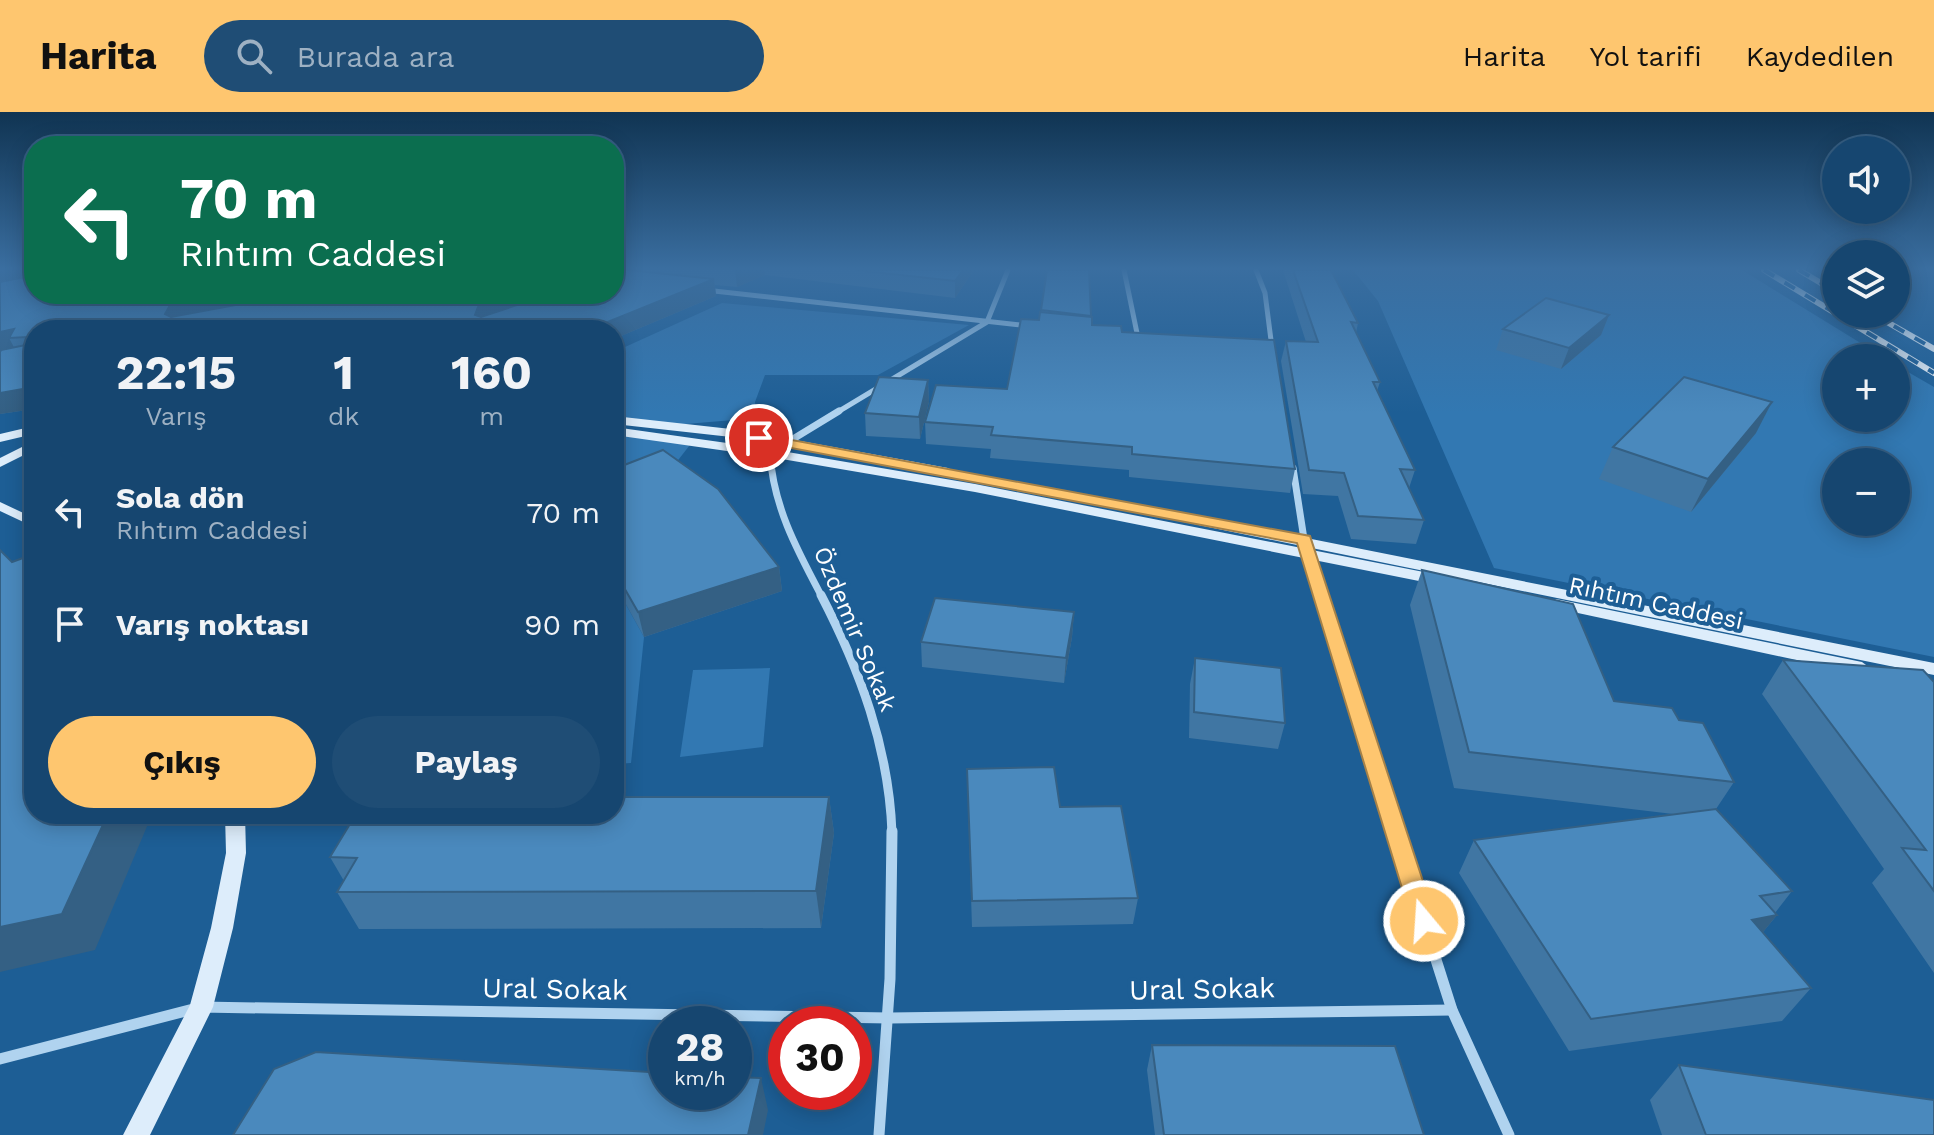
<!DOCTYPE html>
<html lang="tr">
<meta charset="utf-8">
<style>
:root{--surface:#164670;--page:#1f4d75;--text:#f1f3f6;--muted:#9eb1c3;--line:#355e83;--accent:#fec66f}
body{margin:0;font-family:"Work Sans",sans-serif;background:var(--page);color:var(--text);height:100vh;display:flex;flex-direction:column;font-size:30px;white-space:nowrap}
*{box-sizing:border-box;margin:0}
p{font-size:26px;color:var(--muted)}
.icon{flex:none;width:44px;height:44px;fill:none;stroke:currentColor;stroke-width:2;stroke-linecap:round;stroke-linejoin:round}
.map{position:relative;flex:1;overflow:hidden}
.details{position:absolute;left:24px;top:208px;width:600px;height:504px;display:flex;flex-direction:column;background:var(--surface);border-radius:32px;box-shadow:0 4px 20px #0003,0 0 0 2px var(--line)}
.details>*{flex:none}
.top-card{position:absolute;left:24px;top:24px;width:600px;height:168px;border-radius:32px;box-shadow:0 4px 20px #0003,0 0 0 2px var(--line);background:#0b6e4f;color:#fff;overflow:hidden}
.controls{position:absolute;left:1822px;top:24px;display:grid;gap:16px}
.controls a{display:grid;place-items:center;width:88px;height:88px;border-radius:50%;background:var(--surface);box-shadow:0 4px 20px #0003,0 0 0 2px var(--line);font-size:40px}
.speed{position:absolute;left:648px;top:894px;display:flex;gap:16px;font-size:40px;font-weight:700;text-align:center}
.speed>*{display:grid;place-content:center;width:104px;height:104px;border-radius:50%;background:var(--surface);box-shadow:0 4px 20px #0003,0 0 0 2px var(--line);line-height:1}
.speed small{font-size:20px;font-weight:400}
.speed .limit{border:12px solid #d22;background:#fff;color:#111}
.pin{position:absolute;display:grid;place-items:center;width:68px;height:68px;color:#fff;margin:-34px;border:4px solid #fff;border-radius:50%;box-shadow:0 2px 8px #0007}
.me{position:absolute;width:88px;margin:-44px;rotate:342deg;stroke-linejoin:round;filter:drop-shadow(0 0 6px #0008)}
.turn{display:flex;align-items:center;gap:28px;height:168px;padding:0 24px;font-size:36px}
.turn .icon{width:104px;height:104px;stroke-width:2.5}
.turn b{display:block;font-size:56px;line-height:68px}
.eta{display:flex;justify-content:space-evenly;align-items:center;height:136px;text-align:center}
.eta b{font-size:48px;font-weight:700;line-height:56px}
.cta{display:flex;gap:16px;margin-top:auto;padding:16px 24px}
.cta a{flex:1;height:92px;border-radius:48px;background:var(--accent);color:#111;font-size:32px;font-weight:700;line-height:92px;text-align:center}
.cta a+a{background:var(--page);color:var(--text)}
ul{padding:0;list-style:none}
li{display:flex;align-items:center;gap:24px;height:112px;padding:0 24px}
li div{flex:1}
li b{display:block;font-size:30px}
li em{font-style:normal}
header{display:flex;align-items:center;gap:48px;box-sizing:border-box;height:112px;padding:0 40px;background:var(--accent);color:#111}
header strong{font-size:38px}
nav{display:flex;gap:44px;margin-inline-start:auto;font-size:28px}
.search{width:560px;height:72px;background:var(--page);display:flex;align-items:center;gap:20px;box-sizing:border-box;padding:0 28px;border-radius:44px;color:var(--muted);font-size:30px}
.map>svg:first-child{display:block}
.green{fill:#3278b2;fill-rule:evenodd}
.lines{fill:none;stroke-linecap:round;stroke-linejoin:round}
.street-far3{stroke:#b0d3ef;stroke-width:5}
.street-far2{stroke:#b0d3ef;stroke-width:7}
.street-far1{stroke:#b0d3ef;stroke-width:9}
.street{stroke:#b0d3ef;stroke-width:11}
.secondary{fill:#ddedfb;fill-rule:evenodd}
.rail-casing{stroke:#fff;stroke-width:6}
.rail{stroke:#1d5e95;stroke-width:4;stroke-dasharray:12;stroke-linecap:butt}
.wall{fill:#4076a3}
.shaded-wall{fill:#346084}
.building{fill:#4a89bd;stroke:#346084;stroke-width:2}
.route{fill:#fec66f;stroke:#a58148;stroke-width:2}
.labels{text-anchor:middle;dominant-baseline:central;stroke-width:8;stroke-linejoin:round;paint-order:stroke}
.street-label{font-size:24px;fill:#fff;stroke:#1d5e95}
.near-street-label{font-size:28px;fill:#fff;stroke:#1d5e95}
</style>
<header>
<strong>Harita</strong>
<div class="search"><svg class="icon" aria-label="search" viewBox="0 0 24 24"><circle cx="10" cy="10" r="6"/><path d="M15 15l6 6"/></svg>Burada ara</div>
<nav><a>Harita</a><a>Yol tarifi</a><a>Kaydedilen</a></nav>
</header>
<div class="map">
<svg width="1934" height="1023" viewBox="0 0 1934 1023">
<rect width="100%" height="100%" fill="#1d5e95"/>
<!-- green -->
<g class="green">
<path d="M1353 158H1742L1885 246H1836V306H1896V253L1934 275V545L1494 456 1378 189ZM1836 350H1896V410H1836Z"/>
<path d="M722 191 969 213 878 263H765L755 290 757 306 674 313 614 308V240Z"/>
<path d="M614 319 693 329 668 361 614 382Z"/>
<path d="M614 471 644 525 631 651 614 652Z"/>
<path d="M770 556 763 635 680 645 693 558Z"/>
</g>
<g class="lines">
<!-- street-far3 -->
<g class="street-far3">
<path d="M1124 158 1138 226"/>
<path d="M1256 158 1265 181 1272 236"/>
<path d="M705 178 1029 214"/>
<path d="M836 301 987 210 1008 158"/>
</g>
<!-- street-far2 -->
<g class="street-far2">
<path d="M1293 356 1306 440 1320 485"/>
<path d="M822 485C797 438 773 394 770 341L839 299"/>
</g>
<!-- street-far1 -->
<g class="street-far1">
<path d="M821 483C860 558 889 636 892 721"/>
<path d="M1320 483 1395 721"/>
</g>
<!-- street -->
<g class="street">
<path d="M1395 719 1452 898 1509 1023"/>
<path d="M0 947 201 895 890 906 1452 898"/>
<path d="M879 1023 890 867 892 719"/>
</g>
<!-- secondary -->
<g class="secondary">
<path d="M614 304 740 318 948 356 955 360 948 364 740 326 614 312Z"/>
<path d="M34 314V322L0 330V322Z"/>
<path d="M614 315 770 337 975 372 1439 463 1447 468 1439 473 975 380 770 345 614 323Z"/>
<path d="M34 329V338L0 355V346Z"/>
<path d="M0 390 34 406V415L0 399Z"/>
<path d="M1140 393 1934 551V563L1135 400 1133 397Z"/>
<path d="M1556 487 1862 550 1870 556 1862 562 1550 495 1548 492Z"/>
<path d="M225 702H245L246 741 233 816 213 895 150 1023H123L190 893 211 816 226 741Z"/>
</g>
<defs>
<g id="rail">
<path d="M1764 158 1934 261"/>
<path d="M1799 158 1836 180"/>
<path d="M1873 202 1934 237"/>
</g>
</defs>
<!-- rail casing -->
<use href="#rail" class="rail-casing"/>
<!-- rail -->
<use href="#rail" class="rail"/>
</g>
<!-- wall -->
<g class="wall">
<path d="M0 158H34L614 182V158H974L955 186 765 163 737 175 715 173 716 184 614 227V218H34V297L0 302Z"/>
<path d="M1047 158 1091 204 1092 213 1122 220 1295 357 1290 381 1129 365V358L990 346 991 337 926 332 925 310 1007 277 1039 208 1041 200Z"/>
<path d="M1283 158H1331L1358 211 1356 221 1380 270 1377 279 1415 358 1409 376 1424 408 1416 432 1351 427 1338 384 1303 382 1281 249 1286 229 1306 230Z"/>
<path d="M1609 203 1601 223 1561 257 1496 238 1503 217Z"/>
<path d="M928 268 929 290 920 327 866 324 865 301Z"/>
<path d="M1756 321 1691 400 1599 367 1613 335Z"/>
<path d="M614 357 779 455 782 479 644 525 614 471Z"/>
<path d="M1422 458 1614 589 1679 608 1734 670 1716 697 1792 779 1775 801 1777 803 1763 820 1811 876 1782 909 1569 939 1459 761 1474 728 1673 702 1454 676 1410 493Z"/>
<path d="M1074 500 1072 525 1064 571 922 555 921 530Z"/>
<path d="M1195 546 1285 611 1278 637 1189 626 1190 572Z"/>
<path d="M1783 548 1934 570V861L1872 771 1884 757 1762 582Z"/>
<path d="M967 657 1060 695 1138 786 1133 812 972 815Z"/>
<path d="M829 685 834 721 821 816 359 817 337 780 344 769 330 745Z"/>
<path d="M1152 933 1424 1023H1155L1147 958Z"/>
<path d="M1679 953 1934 1023H1662L1650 988Z"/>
</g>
<!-- shaded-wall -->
<g class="shaded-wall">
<path d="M6 158H26L33 170 0 179V159Z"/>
<path d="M735 158H764L765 163 737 175Z"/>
<path d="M963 158H974L955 186V169Z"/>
<path d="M714 167 716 184 614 227V218H588Z"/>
<path d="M237 182H334L178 213 165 202 169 195Z"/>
<path d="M516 182H571L483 213 475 203 478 195Z"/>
<path d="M1609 203 1601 223 1561 257 1569 236Z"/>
<path d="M14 217 9 226 15 237 0 240V220Z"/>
<path d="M928 268 929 290 920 327 919 305Z"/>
<path d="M34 275V297L0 302V281Z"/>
<path d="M1772 290 1756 321 1691 400 1708 367Z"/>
<path d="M779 455 782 479 644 525 638 500Z"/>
<path d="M1074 500 1072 525 1064 571 1066 546Z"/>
<path d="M829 685 834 721 821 816 816 779Z"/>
<path d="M108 702H140L148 712 95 838 0 860V815Z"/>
<path d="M1777 803 1750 836 1752 808Z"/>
<path d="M761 966 768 998 763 1023H748Z"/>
</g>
<!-- building -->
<g class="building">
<path d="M27 158H34V182H237L169 195 165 202 171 205 295 182H516L478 195 475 203 481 205 550 182H614V158H628L714 167 588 218H34V275L0 281V240L1 238 26 233 27 225 9 226 14 217 0 220V170L25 165Z"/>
<path d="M855 158H963L955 169Z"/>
<path d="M1047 158H1089L1091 204 1041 198Z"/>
<path d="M1293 158H1331L1358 211 1351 210 1380 270H1373L1415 358 1400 357 1424 408 1358 404 1344 361 1309 358 1286 229 1318 230Z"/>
<path d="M1546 186 1609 203 1569 236 1503 217Z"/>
<path d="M1040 200 1092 205V213L1121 214 1122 220 1274 228 1295 357 1132 342V335L991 323 993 315 925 310 936 273 1007 277 1021 207 1039 208Z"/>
<path d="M879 265 928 268 919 305 865 301Z"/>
<path d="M1684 265 1772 290 1708 367 1613 335Z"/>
<path d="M663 338 718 377 779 455 638 500 614 458V357Z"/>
<path d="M0 438 12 450 23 446 34 456V702H108L62 802 0 815Z"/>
<path d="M1422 458 1573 492 1614 589 1672 596 1679 608 1703 611 1734 670 1469 640Z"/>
<path d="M935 486 1074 500 1066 546 921 530Z"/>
<path d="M1195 546 1281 556 1285 611 1194 600Z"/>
<path d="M1783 548 1923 558 1934 570V779L1902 736 1926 738Z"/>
<path d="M1054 655 1060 695 1121 694 1138 786 972 789 967 657Z"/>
<path d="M614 685H829L816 779 337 780 357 746 330 745 356 702H614Z"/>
<path d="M1716 697 1792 779 1760 784 1777 803 1752 808 1811 876 1591 907 1474 728Z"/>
<path d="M1152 933 1395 934 1424 1023H1164Z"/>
<path d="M316 940 666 961V980H734V965L761 966 748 1023H233L274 957Z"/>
<path d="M1679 953 1934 988V1023H1706Z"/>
</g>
<!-- sky -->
<linearGradient id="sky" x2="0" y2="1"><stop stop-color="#103452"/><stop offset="0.52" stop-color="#3a6ea0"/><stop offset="1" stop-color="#3a6ea0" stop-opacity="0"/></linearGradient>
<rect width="1934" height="301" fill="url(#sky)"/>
<!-- route -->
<path class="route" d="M759 322 1310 424 1436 809 1432 816 1424 819 1415 816 1412 809 1297 431 754 329 752 326Z"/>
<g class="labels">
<!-- street labels -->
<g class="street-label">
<text transform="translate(1656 491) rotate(12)">Rıhtım Caddesi</text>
<text transform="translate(855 517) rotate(67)">Özdemir Sokak</text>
</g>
<!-- near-street labels -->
<g class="near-street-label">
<text transform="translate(555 877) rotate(1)">Ural Sokak</text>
<text transform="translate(1202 877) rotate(-1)">Ural Sokak</text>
</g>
</g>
</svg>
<div class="controls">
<a><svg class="icon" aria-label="sound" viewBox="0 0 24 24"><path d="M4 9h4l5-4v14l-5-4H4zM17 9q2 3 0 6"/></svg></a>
<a><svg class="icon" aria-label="layers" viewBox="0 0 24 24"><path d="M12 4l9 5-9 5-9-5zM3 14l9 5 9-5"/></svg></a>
<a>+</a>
<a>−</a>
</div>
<div class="speed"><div>28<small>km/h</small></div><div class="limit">30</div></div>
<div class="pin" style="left:759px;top:326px;background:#d93025"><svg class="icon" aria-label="arrive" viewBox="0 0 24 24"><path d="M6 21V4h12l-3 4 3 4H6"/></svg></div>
<svg class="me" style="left:1424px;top:809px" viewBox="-20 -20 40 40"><circle r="17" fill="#fec66f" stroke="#fff" stroke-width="3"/><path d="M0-11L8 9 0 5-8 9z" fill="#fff"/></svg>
<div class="top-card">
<div class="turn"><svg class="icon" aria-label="left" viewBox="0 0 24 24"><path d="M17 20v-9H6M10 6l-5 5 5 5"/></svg><div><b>70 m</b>Rıhtım Caddesi</div></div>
</div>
<section class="details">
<div class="eta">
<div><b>22:15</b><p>Varış</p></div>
<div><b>1</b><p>dk</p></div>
<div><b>160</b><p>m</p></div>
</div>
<ul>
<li><svg class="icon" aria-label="left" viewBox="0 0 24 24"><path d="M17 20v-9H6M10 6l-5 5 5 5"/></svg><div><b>Sola dön</b><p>Rıhtım Caddesi</p></div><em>70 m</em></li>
<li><svg class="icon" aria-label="arrive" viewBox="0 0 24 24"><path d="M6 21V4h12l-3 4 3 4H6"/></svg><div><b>Varış noktası</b></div><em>90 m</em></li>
</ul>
<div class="cta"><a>Çıkış</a><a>Paylaş</a></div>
</section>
</div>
